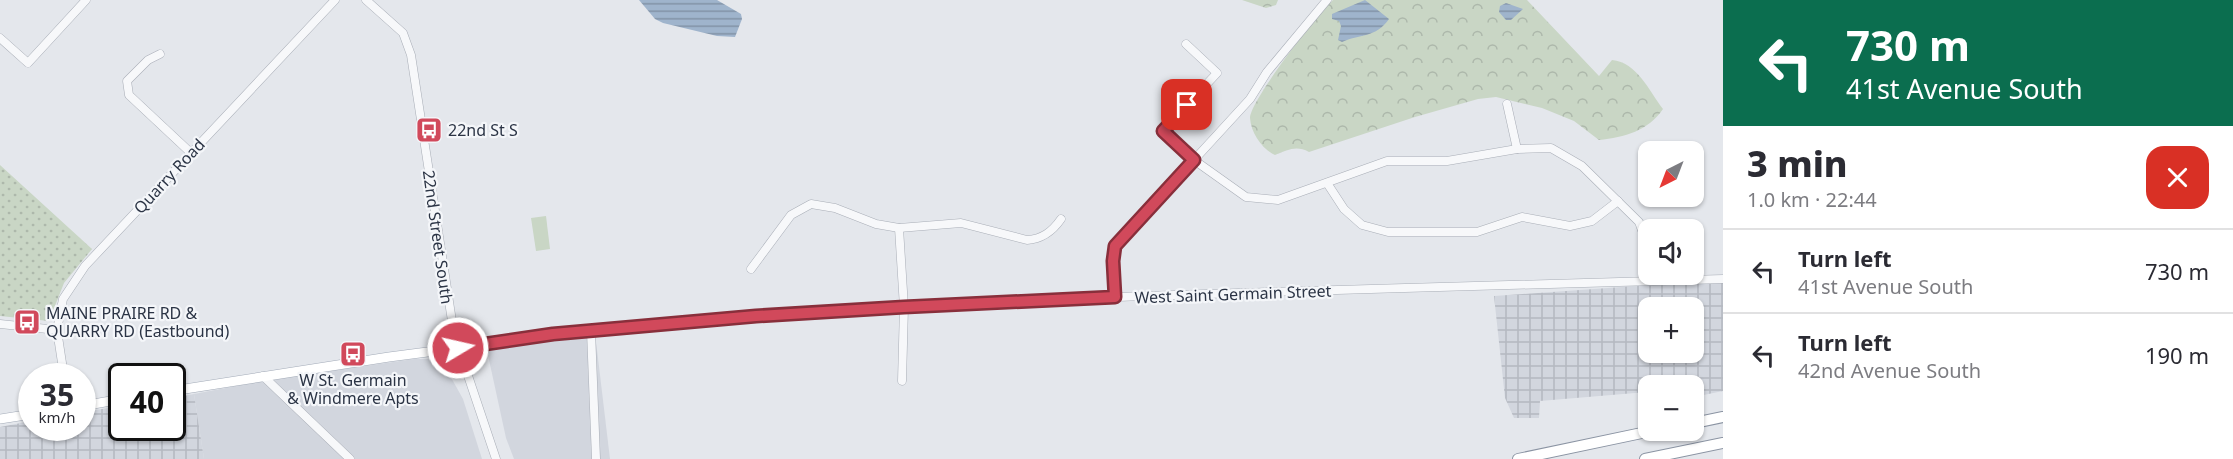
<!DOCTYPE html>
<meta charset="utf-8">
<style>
:root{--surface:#fff;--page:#f2f2f3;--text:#2b2b33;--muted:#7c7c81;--line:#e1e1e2}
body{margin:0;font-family:"Noto Sans",sans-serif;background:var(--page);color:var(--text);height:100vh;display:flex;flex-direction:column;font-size:22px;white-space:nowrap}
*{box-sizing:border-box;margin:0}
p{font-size:20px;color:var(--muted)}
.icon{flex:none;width:33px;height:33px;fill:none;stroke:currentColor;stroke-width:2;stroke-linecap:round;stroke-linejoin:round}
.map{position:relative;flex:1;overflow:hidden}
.side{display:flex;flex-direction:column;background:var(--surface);width:510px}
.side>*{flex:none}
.banner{background:#0b6e4f;color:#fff;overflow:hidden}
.needle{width:39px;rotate:222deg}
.buttons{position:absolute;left:1638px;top:141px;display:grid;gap:12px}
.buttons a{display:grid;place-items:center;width:66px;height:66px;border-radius:12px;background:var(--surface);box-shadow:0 2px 4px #0004;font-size:30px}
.speed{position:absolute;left:18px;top:363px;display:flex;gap:12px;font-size:30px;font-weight:700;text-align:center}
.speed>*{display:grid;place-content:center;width:78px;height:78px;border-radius:50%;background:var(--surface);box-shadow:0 2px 4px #0004;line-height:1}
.speed small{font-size:15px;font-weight:400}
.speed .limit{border:3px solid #111;border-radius:9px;background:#fff;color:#111}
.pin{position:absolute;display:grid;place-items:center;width:51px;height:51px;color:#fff;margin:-26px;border-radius:12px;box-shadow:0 3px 9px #0006}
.me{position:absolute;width:66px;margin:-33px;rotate:81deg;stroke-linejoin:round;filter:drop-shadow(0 0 4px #0008)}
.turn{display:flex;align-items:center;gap:21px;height:126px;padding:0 24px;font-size:27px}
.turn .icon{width:78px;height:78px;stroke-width:2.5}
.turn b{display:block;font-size:42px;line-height:51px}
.round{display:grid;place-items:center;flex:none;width:63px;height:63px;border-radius:18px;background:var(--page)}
.summary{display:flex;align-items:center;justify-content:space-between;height:102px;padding:0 24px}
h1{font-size:36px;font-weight:800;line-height:45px}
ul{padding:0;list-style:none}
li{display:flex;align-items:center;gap:18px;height:84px;padding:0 24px;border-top:2px solid var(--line)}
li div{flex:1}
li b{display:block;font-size:22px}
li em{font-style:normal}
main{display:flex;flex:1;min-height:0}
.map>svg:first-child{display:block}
.built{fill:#d2d6de}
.industrial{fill:url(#industrial-grid);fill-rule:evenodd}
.green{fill:url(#green-dots)}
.forest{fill:url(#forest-crowns)}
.pitch{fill:#c9d6c5}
.water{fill:url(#water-rules)}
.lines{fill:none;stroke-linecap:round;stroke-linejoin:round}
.minor-casing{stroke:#a9aeb7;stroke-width:9}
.major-casing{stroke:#a3abb8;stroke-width:10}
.highway-casing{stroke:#8b94a3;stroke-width:12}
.minor{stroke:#f7f8fa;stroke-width:8}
.major{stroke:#fff;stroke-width:9}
.highway{stroke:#fff;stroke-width:10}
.route-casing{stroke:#882f3b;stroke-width:15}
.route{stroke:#d1495b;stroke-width:10}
.labels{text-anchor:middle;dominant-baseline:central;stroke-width:4.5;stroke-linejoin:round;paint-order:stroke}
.poi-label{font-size:16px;fill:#2b3445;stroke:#f4f6f9;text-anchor:start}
.street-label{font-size:16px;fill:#2b3445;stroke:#f4f6f9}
</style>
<main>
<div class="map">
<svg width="1723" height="459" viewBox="0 0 1723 459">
<defs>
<pattern id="industrial-grid" width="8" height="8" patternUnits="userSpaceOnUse" patternTransform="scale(1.5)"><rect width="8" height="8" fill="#d2d6de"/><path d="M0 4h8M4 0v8" fill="none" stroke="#b4b8c0"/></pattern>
<pattern id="green-dots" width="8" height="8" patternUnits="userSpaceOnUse" patternTransform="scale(1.5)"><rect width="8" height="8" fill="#c9d6c5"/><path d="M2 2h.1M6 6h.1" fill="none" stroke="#adb8ab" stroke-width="1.8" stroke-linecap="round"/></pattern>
<pattern id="forest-crowns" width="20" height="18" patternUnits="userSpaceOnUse" patternTransform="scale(1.5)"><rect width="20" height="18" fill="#c9d6c5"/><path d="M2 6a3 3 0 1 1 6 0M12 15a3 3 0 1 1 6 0" fill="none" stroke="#adb8ab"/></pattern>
<pattern id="water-rules" width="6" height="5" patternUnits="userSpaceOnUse" patternTransform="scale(1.5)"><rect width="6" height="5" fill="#9fb4cc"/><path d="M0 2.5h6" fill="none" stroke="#8293a7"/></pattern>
</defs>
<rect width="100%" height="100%" fill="#e4e7ec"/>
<!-- built -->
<g class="built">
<path d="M595 333 610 459H514L506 438 486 346Z"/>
<path d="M414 359H428L439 363 448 372 463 399 482 459H204L194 394 273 379Z"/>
</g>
<!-- industrial -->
<g class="industrial">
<path d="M1723 283V391L1694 397V386H1648V403L1647 392 1540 401 1539 418H1514L1505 398 1494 296 1636 286ZM1648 308H1694V352H1648Z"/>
<path d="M194 394 204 459H0V427L31 421 32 428H82L83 412 121 406 122 428H172L173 398Z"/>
</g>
<!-- green -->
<path class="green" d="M0 165 92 249 64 283 49 321 0 316Z"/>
<!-- forest -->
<g class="forest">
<path d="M1242 0H1278L1276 5 1266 8Z"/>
<path d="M1333 0H1527L1599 76 1612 60C1637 62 1649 91 1663 109 1648 131 1625 137 1599 140L1574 121 1542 108 1496 97 1478 99 1415 117 1309 152C1296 145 1288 150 1275 155 1262 149 1251 133 1250 118 1250 101 1318 13 1333 0Z"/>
</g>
<!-- pitch -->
<path class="pitch" d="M546 216 550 249 536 251 531 218Z"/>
<!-- water -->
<g class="water">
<path d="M639 0H717L741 14 742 19 735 37 717 36 663 23 655 19Z"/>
<path d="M1365 0 1389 19C1376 38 1359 34 1342 42L1338 40 1341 26 1339 21 1332 19V14Z"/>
<path d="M1506 3 1523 9 1511 20H1506L1499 12 1500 6Z"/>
</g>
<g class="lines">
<defs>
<g id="minor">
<path d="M366 0 403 33 411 55 454 334 496 459"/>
<path d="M0 38 28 63 86 0"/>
<path d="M1186 44 1217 73 1163 131 1194 160 1246 197 1278 200 1387 161H1447L1517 149 1551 148 1582 166 1639 222 1648 247"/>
<path d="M160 54 148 60 127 81 129 95 191 153"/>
<path d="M1507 104 1517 149"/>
<path d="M1327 183 1344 209 1362 225 1388 232H1477L1522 217 1570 226 1592 221 1618 201"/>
<path d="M899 228 904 307 902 381"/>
<path d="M751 269 791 215 811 204 835 208 876 224 899 228 961 223 1027 240C1042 239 1052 232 1061 219"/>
<path d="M1115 297 1113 261 1115 246 1250 99 1267 72 1327 0"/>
<path d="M0 324 57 330"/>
<path d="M591 331 596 459"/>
<path d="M458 348C705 311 957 302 1207 294 1379 289 1551 283 1723 279"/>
<path d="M64 376 57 330 63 299 85 266 335 0"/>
<path d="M263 376 350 459"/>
</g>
<g id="major">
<path d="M172 391 389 357 458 348"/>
<path d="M82 406 122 399"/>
<path d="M0 419 32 414"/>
</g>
<g id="highway">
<path d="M1694 423 1723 417"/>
<path d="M1518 459 1656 430"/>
<path d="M1645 459 1723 443"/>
</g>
</defs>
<!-- minor casing -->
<use href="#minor" class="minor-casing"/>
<!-- major casing -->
<use href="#major" class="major-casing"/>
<!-- highway casing -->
<use href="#highway" class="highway-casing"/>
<!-- minor -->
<use href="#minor" class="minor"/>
<!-- major -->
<use href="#major" class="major"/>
<!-- highway -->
<use href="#highway" class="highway"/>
</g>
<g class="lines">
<defs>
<path id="route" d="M458 348 553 334 756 316 904 307 1115 297 1113 261 1115 246 1194 160 1163 131 1187 105"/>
</defs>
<!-- route casing -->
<use href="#route" class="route-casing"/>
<!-- route -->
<use href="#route" class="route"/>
</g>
<!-- icons -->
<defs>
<symbol id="bus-square" viewBox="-11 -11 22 22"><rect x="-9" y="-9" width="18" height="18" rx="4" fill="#d1495b" stroke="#f4f6f9"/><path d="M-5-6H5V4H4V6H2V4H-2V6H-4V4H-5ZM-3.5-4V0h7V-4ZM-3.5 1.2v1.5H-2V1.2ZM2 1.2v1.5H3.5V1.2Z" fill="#fff"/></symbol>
</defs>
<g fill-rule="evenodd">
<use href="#bus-square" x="414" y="115" width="30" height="30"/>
<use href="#bus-square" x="12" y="307" width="30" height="30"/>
<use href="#bus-square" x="338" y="339" width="30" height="30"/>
</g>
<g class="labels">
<!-- poi labels -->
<g class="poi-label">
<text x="448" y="130">22nd St S</text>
<text x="46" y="313">MAINE PRAIRE RD &amp;<tspan x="46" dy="18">QUARRY RD (Eastbound)</tspan></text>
<text x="353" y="380" text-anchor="middle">W St. Germain<tspan x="353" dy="18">&amp; Windmere Apts</tspan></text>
</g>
<!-- street labels -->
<g class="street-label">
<text transform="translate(169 176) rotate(-47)">Quarry Road</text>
<text transform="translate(438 237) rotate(82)">22nd Street South</text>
<text transform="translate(1233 294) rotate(-2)">West Saint Germain Street</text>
</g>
</g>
</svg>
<div class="buttons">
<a><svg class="needle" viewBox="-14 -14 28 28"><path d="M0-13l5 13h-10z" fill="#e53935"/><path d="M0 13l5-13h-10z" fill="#7c7c81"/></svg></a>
<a><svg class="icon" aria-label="sound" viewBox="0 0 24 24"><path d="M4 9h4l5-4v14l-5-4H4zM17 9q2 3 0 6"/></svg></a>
<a>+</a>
<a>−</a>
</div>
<div class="speed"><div>35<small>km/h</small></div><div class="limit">40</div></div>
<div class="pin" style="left:1187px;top:105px;background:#d93025"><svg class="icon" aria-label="arrive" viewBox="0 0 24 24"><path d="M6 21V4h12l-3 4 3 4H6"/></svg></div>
<svg class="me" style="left:458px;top:348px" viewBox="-20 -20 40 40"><circle r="17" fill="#d1495b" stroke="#fff" stroke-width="3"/><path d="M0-11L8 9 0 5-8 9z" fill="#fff"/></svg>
</div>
<section class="side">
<div class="banner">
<div class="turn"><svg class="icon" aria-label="left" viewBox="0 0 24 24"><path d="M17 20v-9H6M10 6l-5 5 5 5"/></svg><div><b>730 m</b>41st Avenue South</div></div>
</div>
<div class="summary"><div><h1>3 min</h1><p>1.0 km · 22:44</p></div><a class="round" style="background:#d93025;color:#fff"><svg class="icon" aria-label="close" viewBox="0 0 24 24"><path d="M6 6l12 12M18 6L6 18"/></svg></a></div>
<ul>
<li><svg class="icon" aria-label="left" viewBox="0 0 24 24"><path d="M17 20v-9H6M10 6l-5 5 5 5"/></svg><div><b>Turn left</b><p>41st Avenue South</p></div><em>730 m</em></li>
<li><svg class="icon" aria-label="left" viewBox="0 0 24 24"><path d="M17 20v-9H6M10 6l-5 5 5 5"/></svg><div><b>Turn left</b><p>42nd Avenue South</p></div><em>190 m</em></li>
</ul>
</section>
</main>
